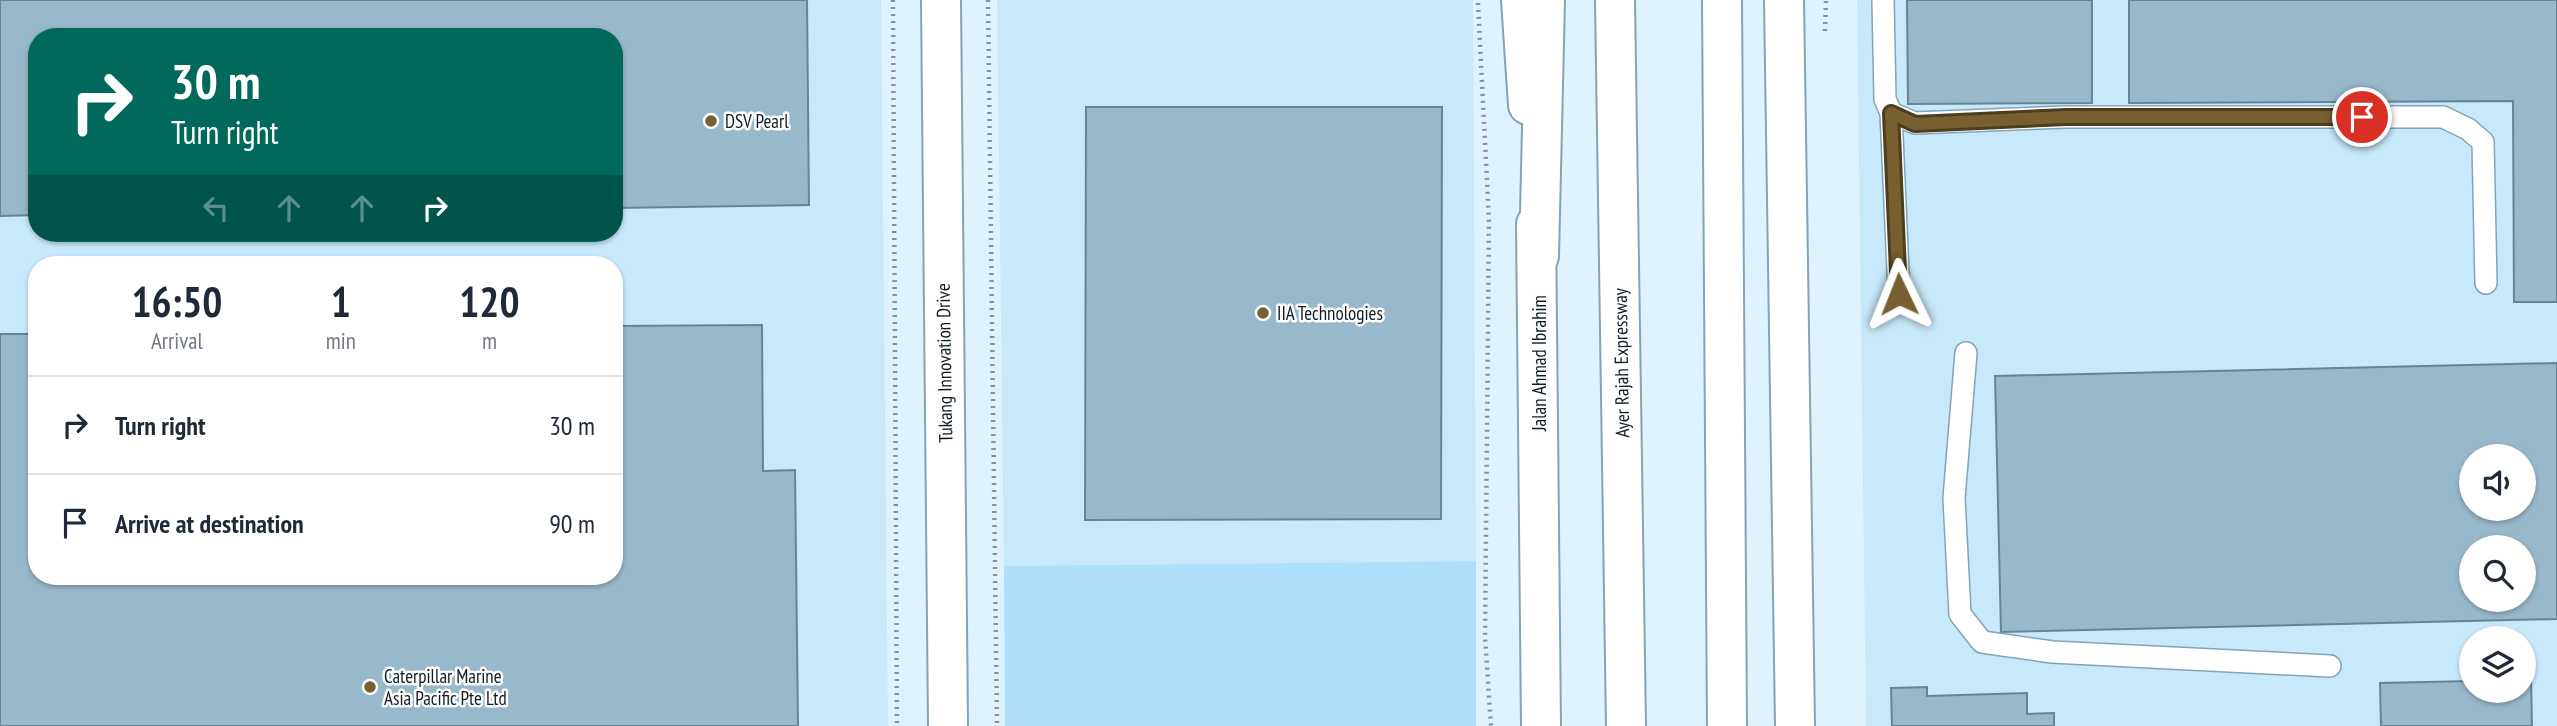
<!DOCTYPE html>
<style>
:root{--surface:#fff;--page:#f2f2f3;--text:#1f2937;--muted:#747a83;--line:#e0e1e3}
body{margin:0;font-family:"PT Sans Narrow",sans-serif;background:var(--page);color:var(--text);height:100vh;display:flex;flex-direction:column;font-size:26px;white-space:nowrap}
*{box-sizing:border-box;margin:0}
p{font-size:23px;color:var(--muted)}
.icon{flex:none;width:38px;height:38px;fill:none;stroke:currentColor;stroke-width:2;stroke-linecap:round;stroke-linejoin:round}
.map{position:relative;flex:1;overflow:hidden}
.sheet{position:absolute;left:28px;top:256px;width:595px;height:329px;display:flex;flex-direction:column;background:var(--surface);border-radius:28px;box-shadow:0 2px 5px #0004}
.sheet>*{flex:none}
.guide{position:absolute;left:28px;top:28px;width:595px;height:214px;border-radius:28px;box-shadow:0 2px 5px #0004;background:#00695c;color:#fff;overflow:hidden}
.tools{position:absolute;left:2459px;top:444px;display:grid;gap:14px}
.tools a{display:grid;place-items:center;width:77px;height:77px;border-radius:50%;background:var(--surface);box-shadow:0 2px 5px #0004;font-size:35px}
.pin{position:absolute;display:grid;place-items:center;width:60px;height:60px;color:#fff;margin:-30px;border:4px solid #fff;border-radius:50%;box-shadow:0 2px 7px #0007}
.me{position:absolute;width:77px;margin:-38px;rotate:358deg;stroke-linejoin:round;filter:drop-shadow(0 0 5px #0008)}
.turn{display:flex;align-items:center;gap:24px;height:147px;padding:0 28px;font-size:32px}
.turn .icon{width:91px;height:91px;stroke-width:2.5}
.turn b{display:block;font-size:49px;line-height:60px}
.lanes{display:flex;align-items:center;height:66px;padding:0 28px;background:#0003;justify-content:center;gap:35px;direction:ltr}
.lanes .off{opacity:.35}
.eta{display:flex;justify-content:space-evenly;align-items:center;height:119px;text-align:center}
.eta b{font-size:42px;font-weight:700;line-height:49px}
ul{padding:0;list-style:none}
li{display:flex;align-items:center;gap:21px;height:98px;padding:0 28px;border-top:2px solid var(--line)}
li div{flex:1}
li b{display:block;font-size:26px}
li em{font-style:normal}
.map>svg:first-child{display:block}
.built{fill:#c8e9fc;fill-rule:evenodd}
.green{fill:#afdffa}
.building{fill:#98b8cb;stroke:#658496;stroke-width:2;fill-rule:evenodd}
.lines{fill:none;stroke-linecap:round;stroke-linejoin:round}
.lane-casing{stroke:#84a4b6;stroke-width:24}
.street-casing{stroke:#84a4b6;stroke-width:42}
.primary-casing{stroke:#84a4b6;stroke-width:42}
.highway-casing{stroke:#84a4b6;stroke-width:42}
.path{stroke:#82929c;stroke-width:4.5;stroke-dasharray:2 5;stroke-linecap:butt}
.lane{stroke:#fff;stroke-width:21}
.street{stroke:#fff;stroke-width:38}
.primary{stroke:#fff;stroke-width:38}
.highway{stroke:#fff;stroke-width:38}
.route-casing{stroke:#4d3e1f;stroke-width:18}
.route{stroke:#775f30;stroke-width:12}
.poi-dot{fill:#775f30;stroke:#fdfdfd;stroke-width:2.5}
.labels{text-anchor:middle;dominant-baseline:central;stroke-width:5;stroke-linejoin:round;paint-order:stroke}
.poi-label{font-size:19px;fill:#111d24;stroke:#fdfdfd;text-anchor:start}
.street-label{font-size:19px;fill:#111d24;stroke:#fdfdfd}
</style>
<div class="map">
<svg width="2557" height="726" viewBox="0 0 2557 726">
<rect width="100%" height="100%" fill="#dff3ff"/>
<!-- built -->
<g class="built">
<path d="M0 0H881L888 726H0ZM37 37H614V233H37ZM37 264H614V576H37Z"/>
<path d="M997 0H1473L1476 561 1004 566Z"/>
<path d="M1857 0H2557V726H1866ZM2471 457H2524V509H2471ZM2471 548H2524V600H2471ZM2471 639H2524V691H2471Z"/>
</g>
<!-- green -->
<path class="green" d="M1476 561V726H1005L1004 566Z"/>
<!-- building -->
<g class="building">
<path d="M0 0H807L809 205 614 208V37H37V215L0 216Z"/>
<path d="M1907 0H2092V103L1908 104Z"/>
<path d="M2129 0H2557V302H2514L2513 101 2129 103Z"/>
<path d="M1086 107H1442L1441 519 1085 520Z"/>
<path d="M762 325 763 471 795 470 798 726H0V334H37V576H614V326Z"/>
<path d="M2557 363V619L2001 632 1995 376ZM2471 457H2524V509H2471ZM2471 548H2524V600H2471Z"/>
<path d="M2524 679H2531L2532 726H2381L2380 683 2471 681V691H2524Z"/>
<path d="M1927 687V696L2027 693V714L2054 713V726H1892L1891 688Z"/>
</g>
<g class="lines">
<defs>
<g id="lane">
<path d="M1883 0 1885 99 1891 113 1915 123 2066 117H2443L2468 129 2483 142 2486 283"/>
<path d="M1891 113 1899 294"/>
<path d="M1966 353 1954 498 1960 614 1982 642 2052 652 2330 666"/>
</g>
<path id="street" d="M941 0 948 726"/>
<g id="primary">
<path d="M1521 0 1528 105"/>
<path d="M1784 0 1795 726"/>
<path d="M1536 224 1541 726"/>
</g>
<g id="highway">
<path d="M1615 0 1626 726"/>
<path d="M1722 0 1727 726"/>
<path d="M1539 256 1545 0"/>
</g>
</defs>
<!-- lane casing -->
<use href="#lane" class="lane-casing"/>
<!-- street casing -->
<use href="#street" class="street-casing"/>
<!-- primary casing -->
<use href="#primary" class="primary-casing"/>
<!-- highway casing -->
<use href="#highway" class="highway-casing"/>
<!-- path -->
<g class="path">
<path d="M893 0 897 726"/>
<path d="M988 0 997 726"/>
<path d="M1478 3 1489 220 1485 637 1491 726"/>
<path d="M1825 31 1826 0"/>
</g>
<!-- lane -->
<use href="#lane" class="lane"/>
<!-- street -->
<use href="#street" class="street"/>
<!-- primary -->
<use href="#primary" class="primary"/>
<!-- highway -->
<use href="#highway" class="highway"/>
</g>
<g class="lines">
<defs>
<path id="route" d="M1899 294 1891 113 1915 124 2066 117H2362"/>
</defs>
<!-- route casing -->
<use href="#route" class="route-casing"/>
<!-- route -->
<use href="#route" class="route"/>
</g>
<!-- markers -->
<g class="poi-dot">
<circle cx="711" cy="121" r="7"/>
<circle cx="1263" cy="313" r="7"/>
<circle cx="370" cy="687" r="7"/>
</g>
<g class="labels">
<!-- poi labels -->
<g class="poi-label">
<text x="725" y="121">DSV Pearl</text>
<text x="1277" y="313">IIA Technologies</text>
<text x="384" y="676">Caterpillar Marine<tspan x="384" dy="22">Asia Pacific Pte Ltd</tspan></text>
</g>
<!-- street labels -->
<g class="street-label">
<text transform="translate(944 363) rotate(-91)">Tukang Innovation Drive</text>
<text transform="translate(1539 363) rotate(-90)">Jalan Ahmad Ibrahim</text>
<text transform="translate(1621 363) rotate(-91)">Ayer Rajah Expressway</text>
</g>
</g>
</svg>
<div class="tools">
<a><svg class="icon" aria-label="sound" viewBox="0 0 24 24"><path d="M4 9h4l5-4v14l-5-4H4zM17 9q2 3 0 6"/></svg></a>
<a><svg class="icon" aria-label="search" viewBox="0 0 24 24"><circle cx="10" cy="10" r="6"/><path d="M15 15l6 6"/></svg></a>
<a><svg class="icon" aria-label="layers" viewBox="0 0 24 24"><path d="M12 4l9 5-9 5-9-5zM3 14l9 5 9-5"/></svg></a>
</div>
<div class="pin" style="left:2362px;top:117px;background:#d93025"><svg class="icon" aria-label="arrive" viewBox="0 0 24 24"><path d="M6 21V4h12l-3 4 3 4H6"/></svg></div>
<svg class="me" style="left:1899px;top:294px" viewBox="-20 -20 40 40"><path d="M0-17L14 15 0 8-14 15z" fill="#775f30" stroke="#fff" stroke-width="4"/></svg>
<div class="guide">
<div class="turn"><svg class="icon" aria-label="right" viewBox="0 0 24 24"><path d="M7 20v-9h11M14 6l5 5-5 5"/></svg><div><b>30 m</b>Turn right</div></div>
<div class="lanes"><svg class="icon off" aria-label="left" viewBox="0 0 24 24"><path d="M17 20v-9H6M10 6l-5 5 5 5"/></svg><svg class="icon off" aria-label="ahead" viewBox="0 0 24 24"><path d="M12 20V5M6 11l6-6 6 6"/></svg><svg class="icon off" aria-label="ahead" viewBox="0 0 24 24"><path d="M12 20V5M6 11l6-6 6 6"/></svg><svg class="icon" aria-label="right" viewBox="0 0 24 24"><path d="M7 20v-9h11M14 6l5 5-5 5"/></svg></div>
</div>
<section class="sheet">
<div class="eta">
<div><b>16:50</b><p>Arrival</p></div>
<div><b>1</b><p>min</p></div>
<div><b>120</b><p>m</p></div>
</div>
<ul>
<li><svg class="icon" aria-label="right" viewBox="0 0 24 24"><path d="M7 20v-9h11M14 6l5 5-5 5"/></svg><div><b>Turn right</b></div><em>30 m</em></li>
<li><svg class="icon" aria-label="arrive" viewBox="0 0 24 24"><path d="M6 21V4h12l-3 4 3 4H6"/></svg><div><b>Arrive at destination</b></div><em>90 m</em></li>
</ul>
</section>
</div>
